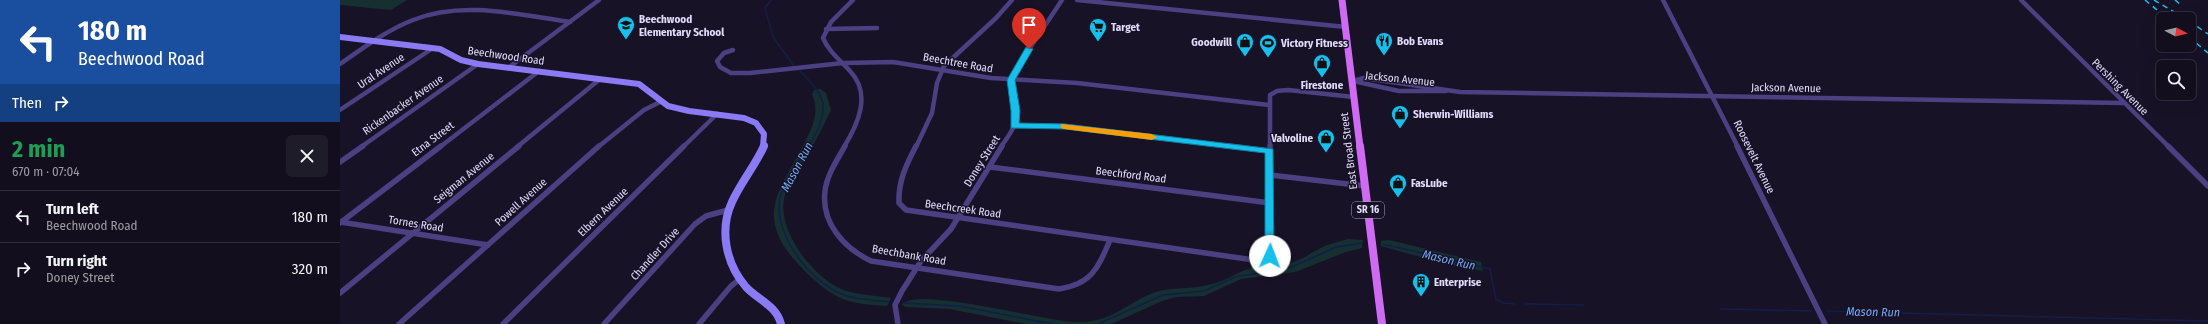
<!DOCTYPE html>
<meta charset="utf-8">
<style>
:root{--surface:#120e1d;--page:#1f1c2a;--text:#f1f3f6;--muted:#9c9ca4;--line:#312e3b}
body{margin:0;font-family:"Fira Sans Condensed",sans-serif;background:var(--page);color:var(--text);height:100vh;display:flex;flex-direction:column;font-size:15px;white-space:nowrap}
*{box-sizing:border-box;margin:0}
p{font-size:13px;color:var(--muted)}
.icon{flex:none;width:22px;height:22px;fill:none;stroke:currentColor;stroke-width:2;stroke-linecap:round;stroke-linejoin:round}
.map{position:relative;flex:1;overflow:hidden}
.drawer{display:flex;flex-direction:column;background:var(--surface);width:340px}
.drawer>*{flex:none}
.hud{background:#1a4fa0;color:#fff;overflow:hidden}
.needle{width:26px;rotate:97deg}
.buttons{position:absolute;left:1816px;top:12px;display:grid;gap:8px}
.buttons a{display:grid;place-items:center;width:40px;height:40px;border-radius:6px;background:var(--surface);box-shadow:0 4px 16px #0002,0 0 0 1px var(--line);font-size:20px}
.pin{position:absolute;display:grid;place-items:center;width:34px;height:34px;color:#fff;margin:-41px -17px;border-radius:50% 50% 50% 0;rotate:-45deg;box-shadow:0 0 4px #0007}
.pin .icon{rotate:45deg}
.me{position:absolute;width:44px;margin:-22px;rotate:2deg;stroke-linejoin:round;filter:drop-shadow(0 0 3px #0008)}
.turn{display:flex;align-items:center;gap:14px;height:84px;padding:0 12px;font-size:18px}
.turn .icon{width:52px;height:52px;stroke-width:2.5}
.turn b{display:block;font-size:28px;line-height:34px}
.then{display:flex;align-items:center;height:38px;padding:0 12px;background:#0003;gap:8px;font-size:15px}
.round{display:grid;place-items:center;flex:none;width:42px;height:42px;border-radius:6px;background:var(--page)}
.overview{display:flex;align-items:center;justify-content:space-between;height:68px;padding:0 12px}
h1{font-size:24px;font-weight:700;line-height:30px;color:#1e9e55}
ul{padding:0;list-style:none}
li{display:flex;align-items:center;gap:12px;height:52px;padding:0 12px;border-top:1px solid var(--line)}
li div{flex:1}
li b{display:block;font-size:15px}
li em{font-style:normal}
main{display:flex;flex:1;min-height:0}
.map>svg:first-child{display:block}
.green{fill:#162f31}
.lines{fill:none;stroke-linecap:round;stroke-linejoin:round}
.stream{stroke:#111f47;stroke-width:1.5}
.street-far1{stroke:#4b4182;stroke-width:4.5}
.street{stroke:#4b4182;stroke-width:5.5}
.secondary-far1{stroke:#8a7af4;stroke-width:6}
.secondary{stroke:#8a7af4;stroke-width:8}
.primary-far1{stroke:#cf6bf3;stroke-width:7}
.primary{stroke:#cf6bf3;stroke-width:8}
.rail{stroke:#17c0ec;stroke-width:1.5;stroke-dasharray:5.5 4.5;stroke-linecap:butt}
.route{fill:#17c0ec;stroke:#0f7d99}
.slow{fill:#f59e0b}
.labels{text-anchor:middle;dominant-baseline:central;stroke-width:3;stroke-linejoin:round;paint-order:stroke}
.shield{fill:#181227;stroke:#a59fbc;stroke-width:1}
.shield-label{font-size:10px;font-weight:bold;fill:#e2dbfc}
.poi-label{font-size:11px;font-weight:bold;fill:#e2dbfc;stroke:#181227;text-anchor:start}
.street-label{font-size:11px;fill:#e2dbfc;stroke:#181227}
.water-label{font-size:12px;font-style:italic;fill:#72a9f3;stroke:#181227}
</style>
<main>
<section class="drawer">
<div class="hud">
<div class="turn"><svg class="icon" aria-label="left" viewBox="0 0 24 24"><path d="M17 20v-9H6M10 6l-5 5 5 5"/></svg><div><b>180 m</b>Beechwood Road</div></div>
<div class="then">Then<svg class="icon" aria-label="right" viewBox="0 0 24 24"><path d="M7 20v-9h11M14 6l5 5-5 5"/></svg></div>
</div>
<div class="overview"><div><h1>2 min</h1><p>670 m · 07:04</p></div><a class="round"><svg class="icon" aria-label="close" viewBox="0 0 24 24"><path d="M6 6l12 12M18 6L6 18"/></svg></a></div>
<ul>
<li><svg class="icon" aria-label="left" viewBox="0 0 24 24"><path d="M17 20v-9H6M10 6l-5 5 5 5"/></svg><div><b>Turn left</b><p>Beechwood Road</p></div><em>180 m</em></li>
<li><svg class="icon" aria-label="right" viewBox="0 0 24 24"><path d="M7 20v-9h11M14 6l5 5-5 5"/></svg><div><b>Turn right</b><p>Doney Street</p></div><em>320 m</em></li>
</ul>
</section>
<div class="map">
<svg width="1868" height="324" viewBox="0 0 1868 324">
<rect width="100%" height="100%" fill="#181227"/>
<!-- green -->
<g class="green">
<path d="M0 0H67L51 10 0 5Z"/>
<path d="M481 89 486 93 491 110C482 129 473 146 462 164 456 175 446 187 444 199 438 230 470 273 497 287 512 295 533 295 551 298L547 306C506 304 493 299 464 270 410 217 440 192 467 138 474 123 479 110 472 94L474 90Z"/>
<path d="M1008 239 1023 240 1022 248 1006 252 955 272 901 279 864 296 836 297 822 301 771 324H686L610 309 565 307 562 304C580 287 704 321 734 322 772 323 783 305 813 293 832 286 853 290 872 284 886 281 897 272 911 268 924 265 937 266 950 263 963 260 973 251 985 246 992 243 1001 241 1008 239Z"/>
<path d="M1049 240 1141 262 1143 271 1103 263 1041 246V241Z"/>
</g>
<g class="lines">
<!-- stream -->
<g class="stream">
<path d="M431 0 425 8 433 37 454 66"/>
<path d="M460 71C468 80 483 93 483 106 483 138 453 162 442 191 428 229 469 282 504 295 518 300 534 300 549 302"/>
<path d="M1043 244 1150 269 1156 299 1163 303 1174 304"/>
<path d="M564 303 619 306 713 324"/>
<path d="M1186 304 1244 305"/>
<path d="M1380 309 1471 311"/>
<path d="M1486 311 1868 321"/>
<path d="M758 324 823 295 864 291 895 277 952 267 996 247 1022 243"/>
</g>
<!-- street-far1 -->
<g class="street-far1">
<path d="M737 0 1006 27"/>
<path d="M1323 0 1398 147"/>
<path d="M1681 0 1829 147"/>
<path d="M486 29 537 28"/>
<path d="M393 50 384 53 377 61 380 67 391 73H410L503 63 553 62 651 78 737 83 929 105"/>
<path d="M0 64C23 48 47 30 73 20 123 0 179 15 230 22"/>
<path d="M168 68 259 0"/>
<path d="M1012 81 1024 78 1120 92 1783 103"/>
<path d="M1013 81 1059 91H1106"/>
<path d="M0 110 93 48"/>
<path d="M674 126H725L897 147"/>
<path d="M21 147 138 64"/>
<path d="M100 147 199 71"/>
<path d="M177 147 260 79"/>
<path d="M258 147 304 110 320 102"/>
<path d="M343 147 377 114"/>
<path d="M504 147C518 124 532 94 510 71 500 60 489 52 483 38L491 22 513 0"/>
<path d="M576 147 592 113 597 83 604 66 656 18 672 0"/>
<path d="M661 147C665 140 672 133 674 125 679 109 670 92 672 75L722 0"/>
<path d="M930 147V95L937 91 948 90 1014 97"/>
</g>
<!-- street -->
<g class="street">
<path d="M505 146C497 160 487 175 485 191 481 223 504 248 531 261L719 289C752 284 758 268 770 240"/>
<path d="M576 146C566 165 558 182 559 203L566 210 921 261 927 259 931 251 930 146"/>
<path d="M889 146 930 151"/>
<path d="M1397 146 1485 324"/>
<path d="M1828 146 1868 186"/>
<path d="M0 162 23 146"/>
<path d="M650 167 930 203"/>
<path d="M930 175 1025 186"/>
<path d="M0 222 148 245"/>
<path d="M0 223 101 146"/>
<path d="M0 293 179 146"/>
<path d="M59 324 259 146"/>
<path d="M163 324 344 146"/>
<path d="M264 324 355 224 366 216 388 210"/>
<path d="M359 324 391 286 400 279"/>
<path d="M558 324 555 305 562 291 581 261 611 229 662 146"/>
</g>
<!-- secondary-far1 -->
<path class="secondary-far1" d="M0 37 100 49 121 60 138 64 299 84 328 106 349 111 404 118 416 123 424 134 423 147"/>
<!-- secondary -->
<path class="secondary" d="M424 146C415 166 401 182 392 202 379 230 386 264 406 287 418 300 436 305 441 324"/>
<!-- primary-far1 -->
<path class="primary-far1" d="M1002 0 1020 147"/>
<!-- primary -->
<path class="primary" d="M1020 146 1042 324"/>
<!-- rail -->
<g class="rail">
<path d="M1805 0 1828 19"/>
<path d="M1814 0 1846 19"/>
<path d="M1835 0 1841 5"/>
<path d="M1849 21 1868 34"/>
<path d="M1849 37 1868 53"/>
</g>
</g>
<!-- route -->
<path class="route" d="M686 47 693 49 675 80 680 111 679 123 725 124 933 149 934 258 930 259 925 256V153L725 129 671 128V111L667 80Z"/>
<!-- slow -->
<path class="slow" d="M721 124 812 134 817 137 812 140 724 129 721 128Z"/>
<!-- icons -->
<defs>
<symbol id="school-pin" viewBox="-11 -11 22 30"><path d="M0 17L-7.5 6A9.5 9.5 0 1 1 7.5 6Z" fill="#17c0ec" stroke="#181227"/><path d="M0-5L7-2L0 1L-7-2ZM-4 1L0 2.5L4 1V4Q0 6-4 4Z" fill="#111"/></symbol>
<symbol id="supermarket-pin" viewBox="-11 -11 22 30"><path d="M0 17L-7.5 6A9.5 9.5 0 1 1 7.5 6Z" fill="#17c0ec" stroke="#181227"/><path d="M-6-5.5h2.5l.6 2H6L4.5 2H-2.5L-4.4-4H-6ZM-1.5 3.2a1.3 1.3 0 1 0 .1 0ZM3 3.2a1.3 1.3 0 1 0 .1 0Z" fill="#111"/></symbol>
<symbol id="restaurant-pin" viewBox="-11 -11 22 30"><path d="M0 17L-7.5 6A9.5 9.5 0 1 1 7.5 6Z" fill="#17c0ec" stroke="#181227"/><path d="M-5-6h1v4h1v-4h1v4h1v-4h1v5L-1.5 .5V6h-2V.5L-5-1ZM5-6V6H3V1.5H1.5Q1.5-4 5-6Z" fill="#111"/></symbol>
<symbol id="shop-pin" viewBox="-11 -11 22 30"><path d="M0 17L-7.5 6A9.5 9.5 0 1 1 7.5 6Z" fill="#17c0ec" stroke="#181227"/><path d="M-5-2.5h2.3a2.7 3.5 0 0 1 5.4 0H5L5.5 6h-11ZM-1.5-2.5h3a1.5 2.3 0 0 0-3 0Z" fill="#111"/></symbol>
<symbol id="stadium-pin" viewBox="-11 -11 22 30"><path d="M0 17L-7.5 6A9.5 9.5 0 1 1 7.5 6Z" fill="#17c0ec" stroke="#181227"/><path d="M0-5a6.5 5 0 1 0 0 10a6.5 5 0 1 0 0-10ZM-3.5-1.8h7v3.6h-7Z" fill="#111"/></symbol>
<symbol id="building-pin" viewBox="-11 -11 22 30"><path d="M0 17L-7.5 6A9.5 9.5 0 1 1 7.5 6Z" fill="#17c0ec" stroke="#181227"/><path d="M-4-6H4V6H1V3H-1V6H-4ZM-2.5-4.3h1.7v1.8h-1.7ZM.8-4.3h1.7v1.8H.8ZM-2.5-1h1.7V.8h-1.7ZM.8-1h1.7V.8H.8Z" fill="#111"/></symbol>
</defs>
<g fill-rule="evenodd">
<use href="#school-pin" x="276" y="15" width="20" height="27"/>
<use href="#supermarket-pin" x="748" y="17" width="20" height="27"/>
<use href="#restaurant-pin" x="1034" y="31" width="20" height="27"/>
<use href="#shop-pin" x="895" y="32" width="20" height="27"/>
<use href="#stadium-pin" x="918" y="33" width="20" height="27"/>
<use href="#shop-pin" x="972" y="53" width="20" height="27"/>
<use href="#shop-pin" x="1050" y="104" width="20" height="27"/>
<use href="#shop-pin" x="976" y="128" width="20" height="27"/>
<use href="#shop-pin" x="1048" y="173" width="20" height="27"/>
<use href="#building-pin" x="1071" y="272" width="20" height="27"/>
</g>
<g class="labels">
<!-- shield labels -->
<rect class="shield" x="1012" y="202" width="32" height="16" rx="3"/>
<g class="shield-label">
<text x="1028" y="210">SR 16</text>
</g>
<!-- poi labels -->
<g class="poi-label">
<text x="299" y="19">Beechwood<tspan x="299" dy="13">Elementary School</tspan></text>
<text x="771" y="27">Target</text>
<text x="1057" y="41">Bob Evans</text>
<text x="892" y="42" text-anchor="end">Goodwill</text>
<text x="941" y="43">Victory Fitness</text>
<text x="982" y="85" text-anchor="middle">Firestone</text>
<text x="1073" y="114">Sherwin-Williams</text>
<text x="973" y="138" text-anchor="end">Valvoline</text>
<text x="1071" y="183">FasLube</text>
<text x="1094" y="282">Enterprise</text>
</g>
<!-- street labels -->
<g class="street-label">
<text transform="translate(166 56) rotate(8)">Beechwood Road</text>
<text transform="translate(618 63) rotate(10)">Beechtree Road</text>
<text transform="translate(41 71) rotate(-34)">Ural Avenue</text>
<text transform="translate(1060 79) rotate(6)">Jackson Avenue</text>
<text transform="translate(1780 87) rotate(45)">Pershing Avenue</text>
<text transform="translate(1446 88) rotate(1)">Jackson Avenue</text>
<text transform="translate(63 105) rotate(-35)">Rickenbacker Avenue</text>
<text transform="translate(93 139) rotate(-37)">Etna Street</text>
<text transform="translate(1009 151) rotate(-97)">East Broad Street</text>
<text transform="translate(1414 157) rotate(64)">Roosevelt Avenue</text>
<text transform="translate(642 161) rotate(-58)">Doney Street</text>
<text transform="translate(791 175) rotate(7)">Beechford Road</text>
<text transform="translate(124 178) rotate(-39)">Seigman Avenue</text>
<text transform="translate(181 202) rotate(-42)">Powell Avenue</text>
<text transform="translate(623 209) rotate(8)">Beechcreek Road</text>
<text transform="translate(263 212) rotate(-44)">Elbern Avenue</text>
<text transform="translate(76 224) rotate(9)">Tornes Road</text>
<text transform="translate(315 254) rotate(-48)">Chandler Drive</text>
<text transform="translate(569 255) rotate(10)">Beechbank Road</text>
</g>
<!-- water labels -->
<g class="water-label">
<text transform="translate(457 167) rotate(-62)">Mason Run</text>
<text transform="translate(1109 260) rotate(13)">Mason Run</text>
<text transform="translate(1533 312) rotate(1)">Mason Run</text>
</g>
</g>
</svg>
<div class="buttons">
<a><svg class="needle" viewBox="-14 -14 28 28"><path d="M0-13l5 13h-10z" fill="#e53935"/><path d="M0 13l5-13h-10z" fill="#9c9ca4"/></svg></a>
<a><svg class="icon" aria-label="search" viewBox="0 0 24 24"><circle cx="10" cy="10" r="6"/><path d="M15 15l6 6"/></svg></a>
</div>
<div class="pin" style="left:689px;top:49px;background:#d93025"><svg class="icon" aria-label="arrive" viewBox="0 0 24 24"><path d="M6 21V4h12l-3 4 3 4H6"/></svg></div>
<svg class="me" style="left:930px;top:256px" viewBox="-20 -20 40 40"><circle r="19" fill="#fff"/><path d="M0-13L10 11 0 6-10 11z" fill="#17c0ec"/></svg>
</div>
</main>
